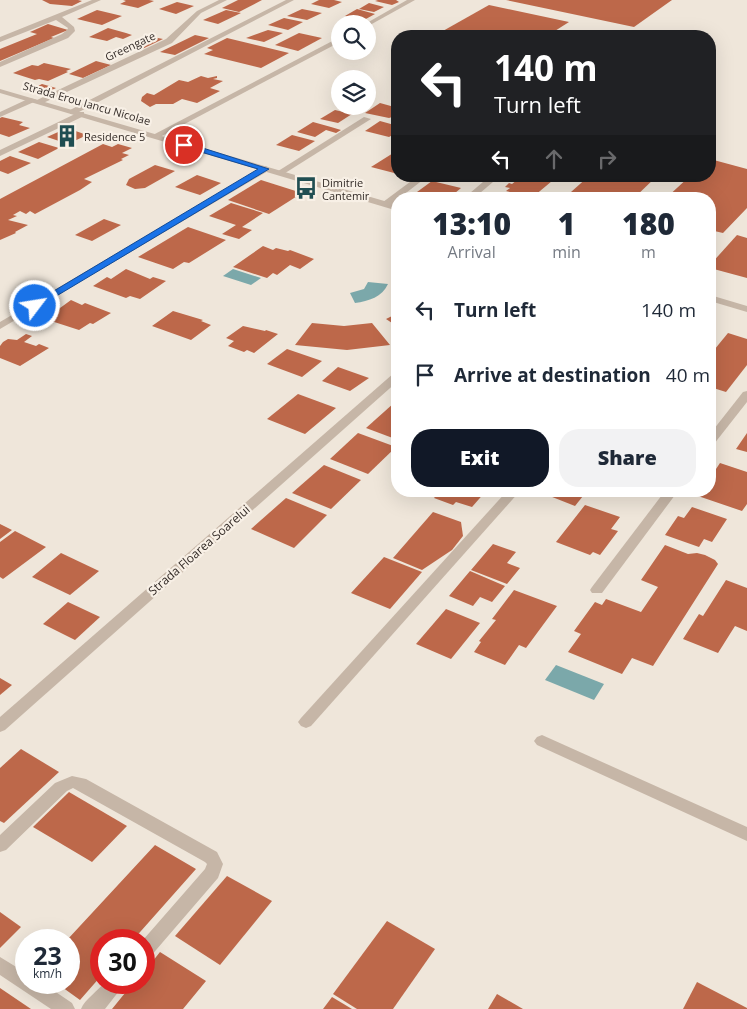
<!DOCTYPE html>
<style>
:root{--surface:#fff;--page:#f2f2f3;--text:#1f2937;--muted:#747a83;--accent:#111827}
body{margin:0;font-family:"Open Sans",sans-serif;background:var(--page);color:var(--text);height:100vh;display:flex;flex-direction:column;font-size:19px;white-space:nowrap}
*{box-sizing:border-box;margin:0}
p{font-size:16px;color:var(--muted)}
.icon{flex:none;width:28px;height:28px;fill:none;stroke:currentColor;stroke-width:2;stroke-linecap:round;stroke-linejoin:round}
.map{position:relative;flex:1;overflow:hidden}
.panel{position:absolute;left:391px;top:192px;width:325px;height:305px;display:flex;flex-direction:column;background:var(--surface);border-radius:20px;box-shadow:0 5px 20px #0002}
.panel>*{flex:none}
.banner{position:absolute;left:391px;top:30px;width:325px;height:152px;border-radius:20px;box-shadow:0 5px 20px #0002;background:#202124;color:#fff;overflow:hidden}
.buttons{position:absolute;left:331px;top:15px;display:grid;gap:10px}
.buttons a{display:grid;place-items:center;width:45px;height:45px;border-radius:50%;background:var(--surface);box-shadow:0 5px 20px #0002;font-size:25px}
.speed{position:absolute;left:15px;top:929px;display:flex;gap:10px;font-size:25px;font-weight:700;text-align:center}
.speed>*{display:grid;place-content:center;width:65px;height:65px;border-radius:50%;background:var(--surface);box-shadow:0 5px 20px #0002;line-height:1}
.speed small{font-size:12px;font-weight:400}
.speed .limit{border:8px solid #d22;background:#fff;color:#111}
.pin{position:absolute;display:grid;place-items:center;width:42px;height:42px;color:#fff;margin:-21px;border:2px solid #fff;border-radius:50%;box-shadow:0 1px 5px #0007}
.me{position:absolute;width:55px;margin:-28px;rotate:59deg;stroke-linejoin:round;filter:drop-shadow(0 0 4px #0008)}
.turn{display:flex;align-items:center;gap:18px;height:105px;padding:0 20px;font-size:22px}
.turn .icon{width:65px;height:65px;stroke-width:2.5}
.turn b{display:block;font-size:35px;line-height:42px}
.lanes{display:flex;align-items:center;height:48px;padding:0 20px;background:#0003;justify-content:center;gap:25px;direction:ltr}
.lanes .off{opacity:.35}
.eta{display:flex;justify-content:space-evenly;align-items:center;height:85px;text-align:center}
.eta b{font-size:30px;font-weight:800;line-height:35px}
.cta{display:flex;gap:10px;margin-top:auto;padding:10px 20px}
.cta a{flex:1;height:58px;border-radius:20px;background:var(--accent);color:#fff;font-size:20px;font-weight:800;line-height:58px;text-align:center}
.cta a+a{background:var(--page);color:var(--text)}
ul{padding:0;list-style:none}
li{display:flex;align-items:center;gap:15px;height:65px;padding:0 20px}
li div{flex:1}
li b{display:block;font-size:19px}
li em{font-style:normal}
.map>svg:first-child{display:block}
.water{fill:#7ba8aa}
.building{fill:#bd684a}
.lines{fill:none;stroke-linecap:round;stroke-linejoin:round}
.minor{fill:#c6b6a7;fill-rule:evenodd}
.tertiary{fill:#c6b6a7;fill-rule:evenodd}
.route{fill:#1a73e8;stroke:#114b97}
.labels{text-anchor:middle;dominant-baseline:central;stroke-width:4.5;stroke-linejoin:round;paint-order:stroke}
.far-street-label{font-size:11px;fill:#332b27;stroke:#f8f0e6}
.far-poi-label{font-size:11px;fill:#332b27;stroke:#f8f0e6;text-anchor:start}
.street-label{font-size:12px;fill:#332b27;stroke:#f8f0e6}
</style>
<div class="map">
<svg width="747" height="1009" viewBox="0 0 747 1009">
<rect width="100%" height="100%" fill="#efe6da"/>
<!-- water -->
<g class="water">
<path d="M233 269 261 278 251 285 223 276Z"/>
<path d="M368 282 388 284C382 297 369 301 355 303L350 293 364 289Z"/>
<path d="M556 665 604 684 594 700 545 680Z"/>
</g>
<!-- building -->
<g class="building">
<path d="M42 0H78L82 1 72 6 50 4Z"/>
<path d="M149 0 154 1 138 8 120 4 126 1 123 0Z"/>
<path d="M238 0H262L239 12 222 8Z"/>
<path d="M319 0H334L342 2 329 8 311 4Z"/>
<path d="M378 0H396L399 2 392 5 375 1Z"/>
<path d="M506 0H672L634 27Z"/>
<path d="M177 2 194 6 176 14 159 9Z"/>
<path d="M369 3 384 7 374 12 359 9Z"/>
<path d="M489 5 569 22 547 36H434Z"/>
<path d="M302 9 322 13 307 20 287 16Z"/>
<path d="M357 9 375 14 364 20 345 16Z"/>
<path d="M97 10 122 16 102 25 77 19Z"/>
<path d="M226 10 241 13 218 24 203 20Z"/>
<path d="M284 18 303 22 288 30 268 25Z"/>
<path d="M48 24 68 30 51 37 54 38 0 61V49L37 34 30 32Z"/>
<path d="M108 28 126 33 132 35 123 39 116 37 107 41 89 37Z"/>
<path d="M268 30 283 33 264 42 246 38Z"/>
<path d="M299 33 322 38 298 51 275 45Z"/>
<path d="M195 35 209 38 175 55 160 52Z"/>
<path d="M148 36 163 39 138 51 123 47Z"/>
<path d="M227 38 289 53 261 68 204 54 213 50 207 48Z"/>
<path d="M96 61 111 65 83 78 69 74Z"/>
<path d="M44 63 71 69 66 71 68 72 48 81 39 79 35 80 13 73 32 65 38 66Z"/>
<path d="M201 76 208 78 217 76V78L213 79 223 81 210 88 220 91 197 103 182 99 173 104H156L150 107 141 101 142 97 147 93 154 95 179 80 188 82Z"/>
<path d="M42 84 56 88 44 94 30 90Z"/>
<path d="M380 103 398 108V118L392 117 389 118 365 113Z"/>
<path d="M335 110 352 114 338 123 320 119Z"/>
<path d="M2 117 23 122 19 125 30 128 9 137 0 134V118Z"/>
<path d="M380 121 398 126V132L389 137 365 131Z"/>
<path d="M313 122 331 127 341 130 336 133 326 130 315 137 297 132Z"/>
<path d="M67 128 87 135 68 144 47 137Z"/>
<path d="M292 135 315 141 299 151 276 145Z"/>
<path d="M39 142 59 148 38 159 18 152Z"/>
<path d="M103 144 112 147 118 144 132 148 122 153 129 155 121 159 123 160 84 179 92 182 80 190 35 214 30 211 26 214 20 211 13 215 17 216 8 220 28 225 15 232 16 233 0 240V199Z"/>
<path d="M398 150V174L371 167Z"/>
<path d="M10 156 31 163 8 174 0 171V161Z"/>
<path d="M710 159 747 169V208L723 233 710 230V199H665L690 176H710Z"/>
<path d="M155 165 175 171 145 188 135 189 126 185 129 179Z"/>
<path d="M197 175 221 183 200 195 175 187Z"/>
<path d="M522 176H558L534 196 530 195 528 197 506 191 510 188 505 187 509 183 512 184Z"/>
<path d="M589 176H657L633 199H597L571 192Z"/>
<path d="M261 180 302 193 269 214 228 200Z"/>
<path d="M432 181 461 188 448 199 417 192Z"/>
<path d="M504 194 520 198V199H497Z"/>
<path d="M231 203 263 213 242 227 252 230 239 239 222 234 236 225 209 216Z"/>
<path d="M104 219 121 225 92 241 75 235Z"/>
<path d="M188 227 226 240 189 263 184 262 173 269 138 257Z"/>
<path d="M737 235 747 238V278L710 268V265Z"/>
<path d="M263 246 273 250 276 248 288 251 290 250 314 259 300 269 290 265 277 275 273 273 267 278 233 267Z"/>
<path d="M126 269 150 279 153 277 166 281 140 299 130 296 126 298 93 286 107 277 111 279Z"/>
<path d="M71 300 82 305 85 303 111 313 93 324 90 323 79 330 45 319Z"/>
<path d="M173 311 203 320 201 321 211 325 191 340 152 326Z"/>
<path d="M398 313V327L386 319Z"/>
<path d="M312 323 344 326 372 323 390 345 347 350 295 345Z"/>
<path d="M243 326 265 331 266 330 278 334 254 353 247 350 244 352 228 346 234 341 226 338Z"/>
<path d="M728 333 747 339V365L726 392 710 387V355Z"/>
<path d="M26 334 32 336 24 342 36 346 39 344 49 348 20 366 0 358V346L3 342 8 339 17 340Z"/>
<path d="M287 349 322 361 302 377 267 364Z"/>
<path d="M338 367 369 378 350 391 322 381Z"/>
<path d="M298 394 336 408 305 434 267 419Z"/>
<path d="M394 403 398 405V440L366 428Z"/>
<path d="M358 433 396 447 368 474 330 459Z"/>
<path d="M747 433V452L736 449Z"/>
<path d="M720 463 747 472V504L742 511 698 496 701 491H710V471L714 472Z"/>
<path d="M324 465 361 480 331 509 292 493Z"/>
<path d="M440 491H486L472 507 456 502 453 505 434 498Z"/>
<path d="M537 491H587L575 506Z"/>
<path d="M286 498 327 515 294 548 251 529Z"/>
<path d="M585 505 620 517 611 529 618 531 600 555 593 552 590 555 556 542Z"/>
<path d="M692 507 727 519 712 542 704 539 699 547 665 535 678 516 684 518Z"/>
<path d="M433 512 461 522 463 536 452 550 422 570 393 558Z"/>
<path d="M0 524 12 530 0 539Z"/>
<path d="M15 531 46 547 3 579 0 577V542Z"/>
<path d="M493 544 516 552 507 563 520 568 507 584 471 570Z"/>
<path d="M665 545 688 554 697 553 705 555 715 560 718 564 653 666 632 658 622 674 568 652 581 634 574 631 595 602 602 605 606 599 641 612 658 587 641 580Z"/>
<path d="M61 553 99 571 70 595 32 577Z"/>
<path d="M384 557 422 572 390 609 351 593Z"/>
<path d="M470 571 505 586 492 602 480 597 473 606 449 596Z"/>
<path d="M726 580 747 588V631L735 626 718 653 683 639 699 614 703 616Z"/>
<path d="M514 590 557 606 526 648 519 645 505 665 474 652 481 642 479 641 496 620 492 619Z"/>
<path d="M68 602 100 617 75 640 43 624Z"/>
<path d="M446 609 480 623 451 659 416 644Z"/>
<path d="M0 678 12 685 0 695Z"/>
<path d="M21 749 59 772 4 823 0 821V768Z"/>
<path d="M69 792 127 826 92 862 33 827Z"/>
<path d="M155 845 196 869 133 940H101V976L80 1000 55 982H69V940H67Z"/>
<path d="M227 876 272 901 220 965 175 936Z"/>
<path d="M0 912 21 927 0 948Z"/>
<path d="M387 921 435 949 393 1009H357L333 994Z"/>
<path d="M160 952 206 981 183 1009H112L134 982H144V972Z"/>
<path d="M697 982 747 1008V1009H683Z"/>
<path d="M0 988 31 1009H0Z"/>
<path d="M497 994 523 1009H488Z"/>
<path d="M332 997 352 1009H323Z"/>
</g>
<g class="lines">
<!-- minor -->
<g class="minor">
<path d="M92 0H101L62 17 74 27 75 31 68 38 0 67V62L62 34 67 30 68 28 56 20 0 42V37Z"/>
<path d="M219 0H227L201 13 172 43 41 104 34 102 0 117V112L30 98 37 100 166 39 197 11Z"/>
<path d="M286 0H294L79 112H84V116L0 156V150L75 114H70V110Z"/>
<path d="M407 0H415L370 25 365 24Z"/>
<path d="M340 37V42L158 138 151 136Z"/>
<path d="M364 117 371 119 282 175 275 173Z"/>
<path d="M265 166 268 167V171L0 329V322Z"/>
<path d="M418 176H428L389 206H383V202Z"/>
<path d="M490 176H500L473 199H463Z"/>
<path d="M398 372V381L5 730 0 732V717L394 373Z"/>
<path d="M747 391V402L714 444 710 446V434L743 392Z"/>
<path d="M507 491H520L311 726 306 728 301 726 298 722 301 718Z"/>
<path d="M665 491H678L602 593H592L590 590 592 587Z"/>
<path d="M542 735 747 827V841L537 745 534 741 537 737Z"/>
<path d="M72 776 86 779 217 852 223 864 218 878 150 957 144 959 143 940 205 869 207 864 205 862 73 788 67 791 6 850 0 852V835L55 783Z"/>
<path d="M0 957 26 973V982H41L72 1003 75 1009H51L0 975Z"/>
<path d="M105 982H126L105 1009H81C85 999 98 991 105 982Z"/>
</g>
<!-- tertiary -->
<g class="tertiary">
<path d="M0 89 398 205V211L0 93Z"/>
<path d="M710 295 747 306V312L710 301Z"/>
</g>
</g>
<!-- route -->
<path class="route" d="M181 143H187L269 169 38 307H32V304L258 169 181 146Z"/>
<!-- icons -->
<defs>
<symbol id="building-bare" viewBox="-9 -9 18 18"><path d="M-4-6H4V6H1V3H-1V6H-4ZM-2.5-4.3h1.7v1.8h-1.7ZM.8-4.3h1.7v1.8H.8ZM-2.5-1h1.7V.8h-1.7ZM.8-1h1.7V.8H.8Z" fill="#204e52" stroke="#f8f0e6" stroke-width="2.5" paint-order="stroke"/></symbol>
<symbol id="bus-bare" viewBox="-9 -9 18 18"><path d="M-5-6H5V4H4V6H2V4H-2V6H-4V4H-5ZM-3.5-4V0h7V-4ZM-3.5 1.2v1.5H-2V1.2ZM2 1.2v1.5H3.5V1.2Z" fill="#204e52" stroke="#f8f0e6" stroke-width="2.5" paint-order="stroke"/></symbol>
</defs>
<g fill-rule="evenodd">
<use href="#building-bare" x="51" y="120" width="32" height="32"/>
<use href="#bus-bare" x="290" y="172" width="32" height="32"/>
</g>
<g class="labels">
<!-- far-street labels -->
<g class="far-street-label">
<text transform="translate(130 46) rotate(-25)">Greengate</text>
<text transform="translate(87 103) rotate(16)">Strada Erou Iancu Nicolae</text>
</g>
<!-- far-poi labels -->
<g class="far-poi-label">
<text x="84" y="136">Residence 5</text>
<text x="322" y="182">Dimitrie<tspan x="322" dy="13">Cantemir</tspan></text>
</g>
<!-- street labels -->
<g class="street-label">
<text transform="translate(199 550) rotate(-41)">Strada Floarea Soarelui</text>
</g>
</g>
</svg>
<div class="buttons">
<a><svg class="icon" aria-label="search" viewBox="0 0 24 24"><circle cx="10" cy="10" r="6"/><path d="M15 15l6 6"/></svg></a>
<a><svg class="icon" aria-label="layers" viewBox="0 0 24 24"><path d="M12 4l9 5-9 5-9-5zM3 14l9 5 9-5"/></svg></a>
</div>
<div class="speed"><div>23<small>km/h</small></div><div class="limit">30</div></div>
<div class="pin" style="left:184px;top:145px;background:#d93025"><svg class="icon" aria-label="arrive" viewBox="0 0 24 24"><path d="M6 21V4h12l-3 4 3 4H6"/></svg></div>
<svg class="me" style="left:35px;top:306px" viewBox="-20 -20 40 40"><circle r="17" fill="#1a73e8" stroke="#fff" stroke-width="3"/><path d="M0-11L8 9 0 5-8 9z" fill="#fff"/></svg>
<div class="banner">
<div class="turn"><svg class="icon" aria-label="left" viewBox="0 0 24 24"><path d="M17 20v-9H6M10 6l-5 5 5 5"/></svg><div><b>140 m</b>Turn left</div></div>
<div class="lanes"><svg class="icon" aria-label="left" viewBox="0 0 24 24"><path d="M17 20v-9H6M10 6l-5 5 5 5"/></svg><svg class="icon off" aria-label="ahead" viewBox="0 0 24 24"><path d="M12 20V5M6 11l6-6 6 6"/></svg><svg class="icon off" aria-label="right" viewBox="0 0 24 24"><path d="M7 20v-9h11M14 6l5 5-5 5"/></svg></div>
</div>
<section class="panel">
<div class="eta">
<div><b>13:10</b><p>Arrival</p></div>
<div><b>1</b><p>min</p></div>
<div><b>180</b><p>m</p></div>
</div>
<ul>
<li><svg class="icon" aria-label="left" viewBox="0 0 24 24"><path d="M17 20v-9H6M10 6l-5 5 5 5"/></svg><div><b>Turn left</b></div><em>140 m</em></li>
<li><svg class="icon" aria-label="arrive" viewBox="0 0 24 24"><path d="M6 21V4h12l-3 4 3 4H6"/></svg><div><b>Arrive at destination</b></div><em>40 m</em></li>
</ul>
<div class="cta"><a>Exit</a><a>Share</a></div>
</section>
</div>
